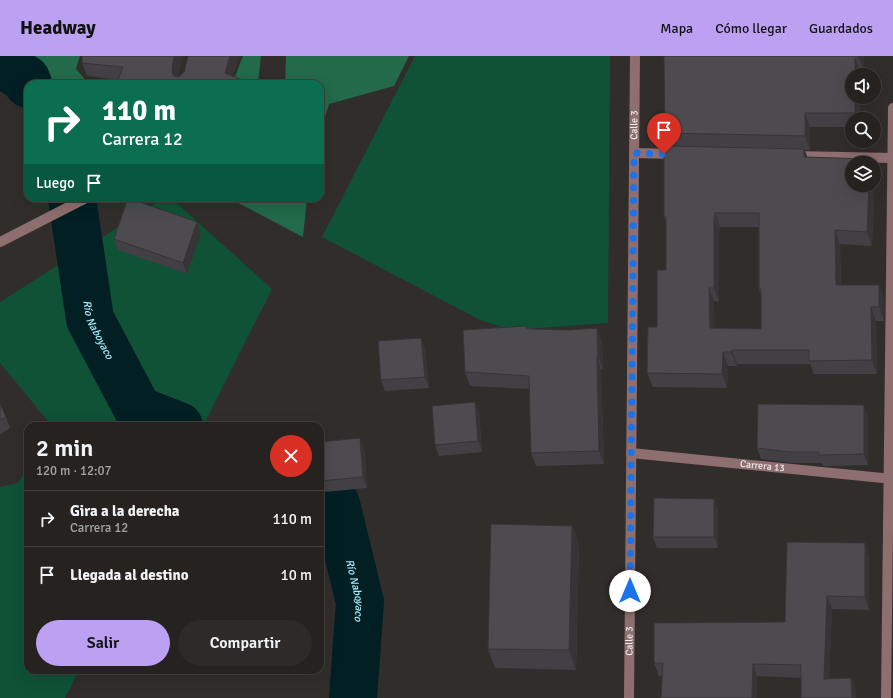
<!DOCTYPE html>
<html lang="es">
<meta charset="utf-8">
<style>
:root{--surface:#252220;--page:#2d2a29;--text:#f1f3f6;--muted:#a3a4a5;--line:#423f3e;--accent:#bca0f2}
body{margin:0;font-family:Signika,sans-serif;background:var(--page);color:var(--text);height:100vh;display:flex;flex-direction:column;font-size:15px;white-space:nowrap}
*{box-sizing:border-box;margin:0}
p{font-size:13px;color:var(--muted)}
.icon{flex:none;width:22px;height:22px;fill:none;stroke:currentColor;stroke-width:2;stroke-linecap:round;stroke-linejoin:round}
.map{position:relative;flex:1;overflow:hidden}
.sheet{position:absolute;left:24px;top:366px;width:300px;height:252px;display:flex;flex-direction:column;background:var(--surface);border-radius:12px;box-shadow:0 4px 16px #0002,0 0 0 1px var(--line)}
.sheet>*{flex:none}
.guide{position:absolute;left:24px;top:24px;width:300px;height:122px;border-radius:12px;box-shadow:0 4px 16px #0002,0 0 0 1px var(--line);background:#0b6e4f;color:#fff;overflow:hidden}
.tools{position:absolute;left:845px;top:12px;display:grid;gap:8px}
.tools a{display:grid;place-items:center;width:36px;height:36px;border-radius:50%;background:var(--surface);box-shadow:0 4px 16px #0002,0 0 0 1px var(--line);font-size:20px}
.pin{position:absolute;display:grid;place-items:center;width:34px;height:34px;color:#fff;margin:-41px -17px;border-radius:50% 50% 50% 0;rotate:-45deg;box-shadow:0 0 4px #0007}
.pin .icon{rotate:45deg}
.me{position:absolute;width:44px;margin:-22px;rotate:0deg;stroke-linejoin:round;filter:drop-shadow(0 0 3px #0008)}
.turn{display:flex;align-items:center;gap:14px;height:84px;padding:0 12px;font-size:18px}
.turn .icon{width:52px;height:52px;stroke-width:2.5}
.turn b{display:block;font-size:28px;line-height:34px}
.then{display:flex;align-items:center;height:38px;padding:0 12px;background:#0003;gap:8px;font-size:15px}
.round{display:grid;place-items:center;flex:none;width:42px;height:42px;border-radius:21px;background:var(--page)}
.summary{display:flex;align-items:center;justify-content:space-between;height:68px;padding:0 12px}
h1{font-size:24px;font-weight:600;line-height:30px}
.button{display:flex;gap:8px;margin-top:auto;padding:8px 12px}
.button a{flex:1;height:46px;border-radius:24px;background:var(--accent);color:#111;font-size:16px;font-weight:600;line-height:46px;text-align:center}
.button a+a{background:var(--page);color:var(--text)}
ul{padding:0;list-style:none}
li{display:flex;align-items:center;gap:12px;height:56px;padding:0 12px;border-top:1px solid var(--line)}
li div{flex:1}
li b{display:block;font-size:15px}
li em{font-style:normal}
header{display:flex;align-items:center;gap:24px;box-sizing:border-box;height:56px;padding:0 20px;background:var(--accent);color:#111}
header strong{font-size:19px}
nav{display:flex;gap:22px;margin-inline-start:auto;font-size:14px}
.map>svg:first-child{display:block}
.green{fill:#0f5235}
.forest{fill:#226a49}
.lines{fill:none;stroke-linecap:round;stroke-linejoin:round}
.river{stroke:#021f24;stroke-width:48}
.minor{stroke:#8e6e6f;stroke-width:10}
.wall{fill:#424044;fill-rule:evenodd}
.shaded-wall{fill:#363437}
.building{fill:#4d4b4f;stroke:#363437;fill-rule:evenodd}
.route{stroke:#1a73e8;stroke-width:7;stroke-dasharray:0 12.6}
.labels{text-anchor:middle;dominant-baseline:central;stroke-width:4;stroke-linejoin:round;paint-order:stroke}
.street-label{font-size:10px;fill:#eeecea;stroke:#171615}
.water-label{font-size:11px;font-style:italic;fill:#a8eefc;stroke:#171615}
</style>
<header>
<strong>Headway</strong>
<nav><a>Mapa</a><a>Cómo llegar</a><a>Guardados</a></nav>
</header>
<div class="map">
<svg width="893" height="642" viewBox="0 0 893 642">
<rect width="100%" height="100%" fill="#312d2b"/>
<!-- green -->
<g class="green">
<path d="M415 0H610L608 267 512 274 480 264 322 181Z"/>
<path d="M164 142H171L272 233 203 370H52L0 307V246Z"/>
<path d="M28 411V614H79L65 642H0V431L18 427Z"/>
</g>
<!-- forest -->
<g class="forest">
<path d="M0 0H80L76 13 89 28H28V41L0 26Z"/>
<path d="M243 0H261L258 28H232Z"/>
<path d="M286 0H409L394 30 329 48 320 77V28H285Z"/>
<path d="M229 142H307L303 181Z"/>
</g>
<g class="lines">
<!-- river -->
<g class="river">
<path d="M0 7 26 23 28 28"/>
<path id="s1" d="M72 142 90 263 138 354 179 370"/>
<path id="s2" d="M320 439 336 448 360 546 353 642"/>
</g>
<!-- minor -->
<g class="minor">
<path d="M634 97 678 98"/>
<path d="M794 100 893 102"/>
<path d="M0 186 86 142"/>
<path id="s3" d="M631 397 893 423"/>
<path id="s4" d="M629 642 635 0"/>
<path d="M886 642 893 52"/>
</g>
</g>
<!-- wall -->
<g class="wall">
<path d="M182 0 178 20H180L239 0 233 20 118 24 87 20 82 7Z"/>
<path d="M664 0H864V16H860V63H852V71H810V94H805L807 101 871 107 875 117 872 190 840 188 841 229 884 243V265H876L877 318H814L810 308H737V310H728L727 332 653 331 647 317 657 271 666 214V166L664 161 666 96 670 90 665 77ZM720 171H759V233L761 240V273L714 272V245L719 246V175H720Z"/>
<path d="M197 166 201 177 187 218 118 194 114 183Z"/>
<path d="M527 272 602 286 603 313H601L604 408 536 410 531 397 529 333 470 330 465 316Z"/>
<path d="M421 282 425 293 429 332 385 335 381 324Z"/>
<path d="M475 346 479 357 482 396 439 400 435 389Z"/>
<path d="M0 348 6 361 10 372 0 378Z"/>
<path d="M868 360V409L826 410H823L822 407H794L761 403 757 392Z"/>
<path d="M320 386 364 393 367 432 324 436 320 426Z"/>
<path d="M718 454V492H657L653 481Z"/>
<path d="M572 470 579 489 576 614 495 612 488 593Z"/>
<path d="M869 500V554L832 553 829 623 851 622 856 635V642H801V622L757 620V642H661L662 620H659L654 607 785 566Z"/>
</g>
<!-- shaded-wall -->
<g class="shaded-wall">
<path d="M174 0H182L177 27 172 13Z"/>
<path d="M230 0H239L231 28 225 17Z"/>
<path d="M859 0H864V16L859 2Z"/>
<path d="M855 2 860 16V19H855Z"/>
<path d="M855 41H860V63H857L855 57Z"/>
<path d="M805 57 810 71V94L805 80Z"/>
<path d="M804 93 810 107 804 101Z"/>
<path d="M874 115 875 117 872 190 867 176 869 129H874Z"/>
<path d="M715 157 720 171V175L715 161Z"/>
<path d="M714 161 719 175V246L714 232Z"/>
<path d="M197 166 201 177 187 218 183 207Z"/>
<path d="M835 174 840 188 841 243 836 229Z"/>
<path d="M879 229 884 243V265L879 251Z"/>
<path d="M709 232 714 245 715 286 710 272Z"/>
<path d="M871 251 876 265 877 318 872 304Z"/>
<path d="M597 272 602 286 603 313 598 300Z"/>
<path d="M421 282 425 293 429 332 425 321Z"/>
<path d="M732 294 737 308V310L731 296Z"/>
<path d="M723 296 728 310 727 332 722 318Z"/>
<path d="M597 300 601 313 604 408 599 395Z"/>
<path d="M475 346 479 357 482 396 478 385Z"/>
<path d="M864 349 868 360V409L864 398Z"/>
<path d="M360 382 364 393 367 432 363 421Z"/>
<path d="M714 443 718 454V492L714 481Z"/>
<path d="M572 470 579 489 576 614 569 594Z"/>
<path d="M865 487 869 500V554L865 541Z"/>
<path d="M827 540 832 553 829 636 824 623Z"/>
<path d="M753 608 757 620V642H752Z"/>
<path d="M851 622 856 635V642H852Z"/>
</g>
<!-- building -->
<g class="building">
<path d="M82 0H174L172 13 173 19 176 21 180 20 184 16 188 0H230L225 17 252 28H116L123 11 82 7Z"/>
<path d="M664 0H859V2H855V19H852V41H855V57H805V80L665 77Z"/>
<path d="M666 90 804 93V101L869 103V107H852V129H869L867 176 835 174 836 229H879V251H871L872 304 809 305V294H732L731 296H723L722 318 647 317 648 271H657V214H666V161H664V96H666ZM715 157H759V233H761V273L710 272 709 232H714V161H715Z"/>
<path d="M128 142 197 166 183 207 114 183Z"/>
<path d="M526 270V272L532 273 569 274 597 272 598 300H597L599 395 531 397 529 320 465 316 463 274Z"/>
<path d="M421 282 425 321 381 324 378 285Z"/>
<path d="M475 346 478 385 435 389 432 350Z"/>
<path d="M0 348 6 361 0 364Z"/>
<path d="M758 348 864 349V398L822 399H819V396H790L757 392Z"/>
<path d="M360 382 363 421 320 425V386Z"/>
<path d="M654 442 714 443V481H653Z"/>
<path d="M491 468 572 470 569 594 488 593Z"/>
<path d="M787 486 865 487V541L827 540 824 623 851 622 852 642H801V609L753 608 752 642H661L663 607H654V567L785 566Z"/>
</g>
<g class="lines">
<!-- route -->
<path class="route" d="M630 535 634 97 664 98"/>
</g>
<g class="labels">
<!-- street labels -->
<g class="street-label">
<text stroke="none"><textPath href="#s4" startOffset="573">Calle 3</textPath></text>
<text stroke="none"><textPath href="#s3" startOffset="132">Carrera 13</textPath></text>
<text stroke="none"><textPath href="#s4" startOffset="57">Calle 3</textPath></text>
</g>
<!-- water labels -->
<g class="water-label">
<text stroke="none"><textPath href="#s1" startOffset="135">Río Naboyaco</textPath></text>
<text stroke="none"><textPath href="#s2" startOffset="107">Río Naboyaco</textPath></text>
</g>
</g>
</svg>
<div class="tools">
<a><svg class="icon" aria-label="sound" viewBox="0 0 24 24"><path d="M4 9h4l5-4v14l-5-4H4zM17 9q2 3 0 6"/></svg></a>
<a><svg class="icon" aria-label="search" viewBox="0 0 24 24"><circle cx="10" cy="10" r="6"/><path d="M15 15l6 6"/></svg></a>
<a><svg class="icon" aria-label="layers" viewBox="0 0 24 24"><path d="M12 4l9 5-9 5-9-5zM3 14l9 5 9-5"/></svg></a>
</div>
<div class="pin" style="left:664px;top:98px;background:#d93025"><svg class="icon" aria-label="arrive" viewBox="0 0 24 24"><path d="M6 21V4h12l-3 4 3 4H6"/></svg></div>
<svg class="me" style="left:630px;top:535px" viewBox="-20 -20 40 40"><circle r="19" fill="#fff"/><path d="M0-13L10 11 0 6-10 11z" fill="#1a73e8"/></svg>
<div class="guide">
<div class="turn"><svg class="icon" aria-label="right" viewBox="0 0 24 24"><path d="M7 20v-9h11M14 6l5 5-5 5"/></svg><div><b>110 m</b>Carrera 12</div></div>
<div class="then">Luego<svg class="icon" aria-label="arrive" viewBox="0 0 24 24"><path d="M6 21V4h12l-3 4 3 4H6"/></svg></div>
</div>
<section class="sheet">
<div class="summary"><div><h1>2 min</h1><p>120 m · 12:07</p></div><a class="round" style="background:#d93025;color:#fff"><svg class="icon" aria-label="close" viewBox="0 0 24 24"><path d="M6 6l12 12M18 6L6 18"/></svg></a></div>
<ul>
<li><svg class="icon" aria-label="right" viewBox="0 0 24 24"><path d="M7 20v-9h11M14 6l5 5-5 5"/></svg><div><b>Gira a la derecha</b><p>Carrera 12</p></div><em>110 m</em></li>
<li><svg class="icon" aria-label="arrive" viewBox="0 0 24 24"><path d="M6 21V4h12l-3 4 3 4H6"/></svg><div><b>Llegada al destino</b></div><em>10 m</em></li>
</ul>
<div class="button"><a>Salir</a><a>Compartir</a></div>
</section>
</div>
